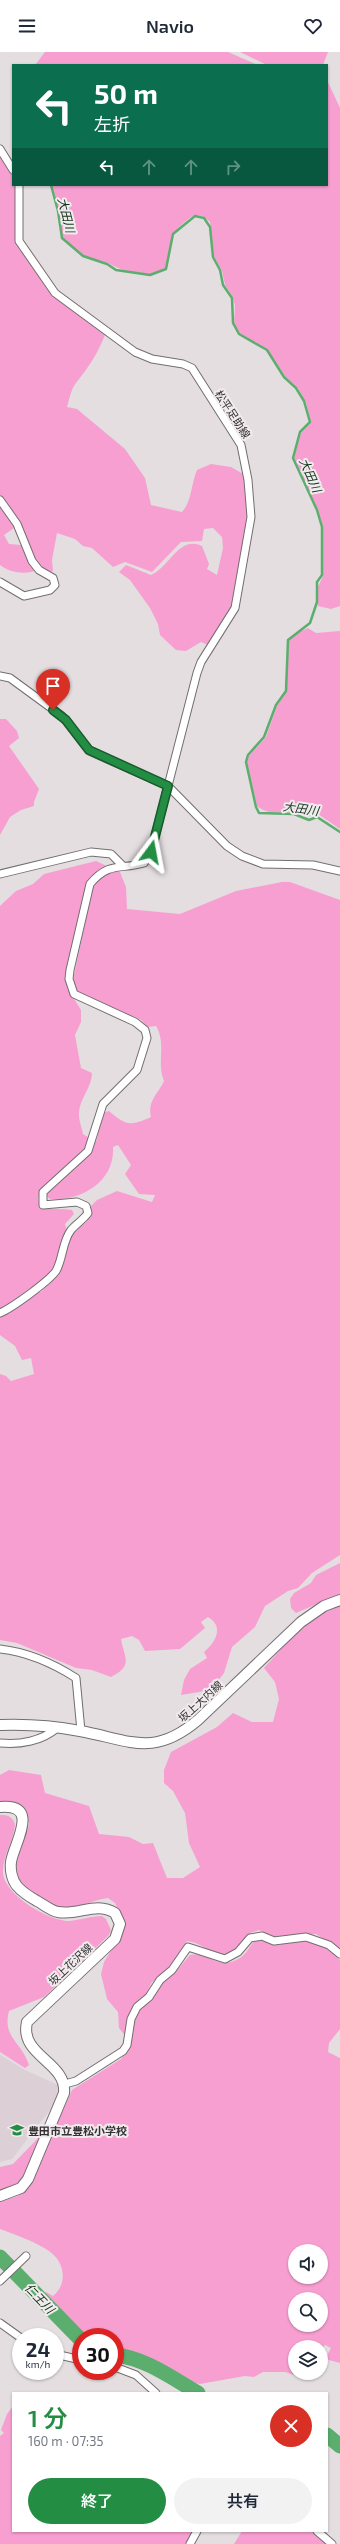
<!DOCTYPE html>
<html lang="ja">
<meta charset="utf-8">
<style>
:root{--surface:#fff;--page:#f2f2f3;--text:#1f2937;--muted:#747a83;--accent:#238d44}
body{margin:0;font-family:"Exo 2","Noto Sans JP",sans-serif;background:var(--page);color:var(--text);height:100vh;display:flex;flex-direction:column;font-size:15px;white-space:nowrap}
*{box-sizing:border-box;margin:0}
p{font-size:13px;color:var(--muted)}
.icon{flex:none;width:22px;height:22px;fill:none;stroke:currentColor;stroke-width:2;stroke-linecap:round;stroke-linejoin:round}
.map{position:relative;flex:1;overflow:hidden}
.details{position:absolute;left:12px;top:2340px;width:316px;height:140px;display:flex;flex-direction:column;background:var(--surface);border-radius:0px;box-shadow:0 1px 3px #0004}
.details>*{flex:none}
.top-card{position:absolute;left:12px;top:12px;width:316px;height:122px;border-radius:0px;box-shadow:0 1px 3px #0004;background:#0b6e4f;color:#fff;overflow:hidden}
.controls{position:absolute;left:288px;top:2192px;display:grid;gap:8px}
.controls a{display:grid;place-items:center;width:40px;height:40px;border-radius:50%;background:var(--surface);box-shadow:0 1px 3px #0004;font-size:20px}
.speed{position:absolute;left:12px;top:2276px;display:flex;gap:8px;font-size:20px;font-weight:700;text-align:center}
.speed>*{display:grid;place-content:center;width:52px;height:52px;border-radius:50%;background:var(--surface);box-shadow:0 1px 3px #0004;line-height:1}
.speed small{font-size:10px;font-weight:400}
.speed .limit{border:6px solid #d22;background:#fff;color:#111}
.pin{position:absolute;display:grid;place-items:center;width:34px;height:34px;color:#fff;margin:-41px -17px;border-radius:50% 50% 50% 0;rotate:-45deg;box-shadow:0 0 4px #0007}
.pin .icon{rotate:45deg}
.me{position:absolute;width:44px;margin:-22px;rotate:13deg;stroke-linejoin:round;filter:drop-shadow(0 0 3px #0008)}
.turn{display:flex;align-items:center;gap:14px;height:84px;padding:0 16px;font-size:18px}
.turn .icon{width:52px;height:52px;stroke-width:2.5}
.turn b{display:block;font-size:28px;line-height:34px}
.lanes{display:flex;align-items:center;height:38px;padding:0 16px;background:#0003;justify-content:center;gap:20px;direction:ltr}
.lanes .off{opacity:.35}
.round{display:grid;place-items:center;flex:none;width:42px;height:42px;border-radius:21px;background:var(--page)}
.overview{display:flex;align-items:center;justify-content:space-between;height:68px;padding:0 16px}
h1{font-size:24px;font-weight:600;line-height:30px;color:var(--accent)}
.primary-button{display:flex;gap:8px;margin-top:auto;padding:8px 16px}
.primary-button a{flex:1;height:46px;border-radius:24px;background:var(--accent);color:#fff;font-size:16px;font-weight:600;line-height:46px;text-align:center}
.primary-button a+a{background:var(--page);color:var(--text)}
header{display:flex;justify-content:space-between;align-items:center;height:52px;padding:0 16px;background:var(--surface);font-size:18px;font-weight:600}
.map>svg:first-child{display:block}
.built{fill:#ddcfd6}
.green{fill:#f79fd1;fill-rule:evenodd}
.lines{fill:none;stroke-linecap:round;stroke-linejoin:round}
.stream{stroke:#5bae6d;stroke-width:2.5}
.river{stroke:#5bae6d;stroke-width:15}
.minor-casing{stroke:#736e70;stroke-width:9}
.secondary-casing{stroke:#736e70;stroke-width:12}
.minor{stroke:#fff;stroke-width:7}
.secondary{stroke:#fff;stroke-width:10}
.route-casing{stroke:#175c2c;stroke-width:10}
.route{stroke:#238d44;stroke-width:7}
.labels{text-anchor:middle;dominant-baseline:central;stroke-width:4;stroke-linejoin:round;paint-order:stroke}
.street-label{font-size:11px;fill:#343133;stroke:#f1ebee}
.poi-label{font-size:11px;font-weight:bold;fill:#343133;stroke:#f1ebee;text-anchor:start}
.water-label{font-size:12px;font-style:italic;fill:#0f3218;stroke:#f1ebee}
</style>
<header><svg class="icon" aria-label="menu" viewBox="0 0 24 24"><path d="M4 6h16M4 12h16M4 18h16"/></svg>Navio<svg class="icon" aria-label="heart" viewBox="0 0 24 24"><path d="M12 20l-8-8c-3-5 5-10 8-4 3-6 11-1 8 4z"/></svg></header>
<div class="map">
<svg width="340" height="2492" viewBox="0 0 340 2492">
<rect width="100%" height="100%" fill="#e4dee1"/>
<!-- built -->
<path class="built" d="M0 2003 25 2018 58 2033 57 2049 12 2107 0 2110Z"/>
<!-- green -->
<g class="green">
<path d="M45 0H228L258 13H35Z"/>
<path d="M240 0H328L323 13H267Z"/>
<path d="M327 28 340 56V554L331 557 318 554 316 539 323 524V475L318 458 294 405 301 381 311 371 306 351 298 336 285 324 268 298 239 281 234 272 235 254 233 245 225 233 222 219 214 204 210 170 203 164 194 163C169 180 171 188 166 217 148 228 125 220 108 211 100 208 91 207 84 204 76 200 69 191 63 186L59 159 52 133H327Z"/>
<path d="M0 104 13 124V133H17L19 196 54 244 105 283C98 301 88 316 76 331 71 337 69 348 67 355L77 357 125 397 145 426 151 453 182 460C192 449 191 432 197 418L211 412 231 415 245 423 248 467 234 553 208 593 201 590 186 599 176 598 160 583 158 572 150 556 130 528 119 520 126 513 151 523C170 515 179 483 202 494L209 512 207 517 217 523 223 496 222 485 213 476 204 477 202 489 181 490 152 520 125 510 113 515 92 496 83 494 75 487 57 481 52 508 53 519 48 520 35 508 0 445Z"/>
<path d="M0 453 14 472V476L4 483 9 492 21 493 27 508 37 518C26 523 10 521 0 513Z"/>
<path d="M308 576 316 581 340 579V777L318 762C307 766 304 763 293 761 279 759 269 764 257 754L247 710 249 704 266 685 277 654 287 639V598L289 588 293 583Z"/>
<path d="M0 667H6L17 679 19 686 9 694 39 737 34 750V754L21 758 10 765 0 783Z"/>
<path d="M96 809 107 814 97 821 67 920 68 937 81 958V970L75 983 81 1016 92 1021C92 1036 78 1048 79 1063 79 1069 82 1076 83 1082L91 1087C80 1113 47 1121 38 1147 43 1160 60 1156 72 1158L74 1162 65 1172 67 1179 55 1215 45 1229 30 1236 0 1259V854L16 839 33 832 44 822Z"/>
<path d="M115 818 120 820 126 835 127 857 180 862 236 839 282 830H290L340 848V1503L312 1521 298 1536 288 1539 265 1554 255 1575 232 1595 224 1621 211 1638 181 1643 184 1628 190 1617 207 1606 204 1600C215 1591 225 1575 208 1565L201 1570 205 1576 180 1597 145 1599 139 1588 132 1584 121 1587C125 1608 133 1613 111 1625L92 1618 76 1616 17 1591 0 1588V1322L6 1324 11 1329 34 1322 31 1306 22 1308 15 1294 0 1283V1264L36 1239 41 1240C60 1222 60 1204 72 1184 80 1171 91 1174 91 1154L97 1148 117 1139 152 1150 155 1143 139 1142 125 1122 131 1113 118 1093 113 1095C115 1130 81 1149 50 1147L45 1143 90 1100 97 1087 103 1061 109 1059C126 1074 131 1074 151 1065 147 1049 158 1042 164 1029 156 1010 167 993 156 974L147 975 141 968 133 964 128 965 77 940 73 928 93 833 98 826Z"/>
<path d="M340 1511V1542L296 1561 291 1556 290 1547 294 1541 311 1531 316 1523Z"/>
<path d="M340 1554V1898L316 1882 275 1885 259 1878 250 1881 232 1904C214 1906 204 1891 187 1889L167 1920 152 1930 144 1946 131 1959 126 1985 119 1976 118 1960 107 1947 101 1922 104 1910 122 1881V1868L115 1851 108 1846C93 1848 81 1855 67 1856 55 1856 45 1850 36 1844 10 1826 13 1812 23 1786 25 1782 29 1776 29 1772 29 1759 12 1748 0 1750V1723L9 1718 41 1723 45 1741 89 1754 99 1782 129 1785 143 1792 153 1791 167 1826H183L200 1815 189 1791 185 1761 173 1739 164 1731V1718L171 1700 217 1675 233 1661 252 1670H273L279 1647 275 1630 264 1616C285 1594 309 1562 340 1554Z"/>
<path d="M0 1763C8 1763 12 1764 15 1772 14 1788 3 1803 3 1819 2 1842 49 1869 69 1869 80 1868 91 1864 102 1864L106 1867 111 1878 109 1883 44 1945 9 1959C2 1986 22 1990 29 2013L25 2016 0 2000Z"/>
<path d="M257 1887 275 1892 293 1888 314 1890 329 1897 340 1908V1977L329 1991 328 2000 340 2006V2311L325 2307 331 2296 325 2293 321 2297V2295H295L294 2323 285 2320H263L254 2325 245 2324 200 2332 180 2328 156 2314 125 2299 115 2298V2285H84L48 2251 43 2242 46 2240 53 2244C68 2232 65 2210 49 2199 38 2191 14 2182 0 2177V2150L18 2144 28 2136 72 2038 121 2007 127 1999 134 1963 140 1956 151 1949 157 1936 179 1916 190 1903C210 1899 217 1920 240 1906 248 1901 250 1892 257 1887ZM295 2199H321V2225H295ZM295 2247H321V2273H295Z"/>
<path d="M47 2077C37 2098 28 2136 0 2138V2115L13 2112Z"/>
<path d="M13 2354V2479H194L187 2492H0V2384L4 2381 1 2378 7 2362Z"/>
<path d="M242 2479H311L329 2492H234Z"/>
</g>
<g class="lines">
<!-- stream -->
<path class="stream" d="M51 133 58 159 62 186 83 204 107 212 116 218 150 223 166 217 173 182 195 164 204 166 210 175 213 205 220 218 223 233 232 246 233 271 239 282 267 298 284 325 296 336 304 349 310 370 300 380 293 406 317 458 322 475V523L317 530V550L310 571 288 588 286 639 276 653 264 685 248 703 246 710 256 755 259 761 294 762 309 768 317 765 340 780"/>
<!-- river -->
<g class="river">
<path d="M0 2205 81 2288"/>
<path d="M115 2303C145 2306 172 2326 198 2341"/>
<path d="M327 2383 340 2394"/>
</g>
<defs>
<g id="minor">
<path d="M0 97 13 118"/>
<path d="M0 448 17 472 32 509 39 518 53 526 55 533 50 538 24 544 0 530"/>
<path d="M0 624 10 626 62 664 89 699 168 734 227 794 242 804 263 812 313 813 340 819"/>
<path d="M0 822 91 800 111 802 122 813"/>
<path d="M0 1261C12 1256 49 1229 56 1219 63 1207 62 1190 71 1178 76 1172 83 1168 88 1161L86 1154 77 1150 43 1153V1140L88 1099 103 1052 137 1018 147 986 145 978 135 970 74 942 69 927 70 918 90 832C109 809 121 818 144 811L151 800 197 621 201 610 235 556 251 465 248 428 241 393 192 316 183 312 152 307 135 300 55 241 19 189V133"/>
<path d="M0 1597C27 1600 54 1612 76 1626L81 1679"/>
<path d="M0 1691C20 1693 42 1689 57 1676"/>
<path d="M65 2032 76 2029 123 1999 127 1993 131 1967 137 1955 149 1945 160 1928 172 1918 188 1895 225 1907 238 1900 250 1886 262 1884 274 1889 306 1885 329 1893 340 1902"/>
<path d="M0 2229 26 2204"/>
<path d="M0 2271 21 2286"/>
<path d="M55 2302 81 2308"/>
<path d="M115 2315 136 2323 156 2341"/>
<path d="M317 2479 332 2492"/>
<path d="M190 2492 197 2479"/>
</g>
<g id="secondary">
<path d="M0 1673C26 1672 54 1674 80 1679 130 1688 153 1706 198 1668L301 1570 324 1554 340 1548"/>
<path d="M0 1755C42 1751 13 1793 11 1810 10 1818 12 1828 17 1834 22 1840 30 1845 37 1849 43 1852 51 1859 58 1860 78 1864 96 1849 115 1861L120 1872 115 1887 27 1970C19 2004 67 2010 64 2041L28 2127 21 2136 0 2144"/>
</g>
</defs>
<!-- minor casing -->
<use href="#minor" class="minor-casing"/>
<!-- secondary casing -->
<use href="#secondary" class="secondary-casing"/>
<!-- minor -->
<use href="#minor" class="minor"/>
<!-- secondary -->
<use href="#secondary" class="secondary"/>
</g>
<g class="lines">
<defs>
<path id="route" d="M53 658 66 668 89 698 168 734 151 800"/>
</defs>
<!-- route casing -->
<use href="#route" class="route-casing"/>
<!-- route -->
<use href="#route" class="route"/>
</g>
<!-- icons -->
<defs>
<symbol id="school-bare" viewBox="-9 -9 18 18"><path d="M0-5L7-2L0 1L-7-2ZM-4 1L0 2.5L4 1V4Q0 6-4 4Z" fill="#238d44" stroke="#f1ebee" stroke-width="2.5" paint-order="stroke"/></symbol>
</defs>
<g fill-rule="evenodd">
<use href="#school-bare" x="7" y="2068" width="20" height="20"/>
</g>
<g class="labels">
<!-- street labels -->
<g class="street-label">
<text transform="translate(233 362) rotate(57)">松平足助線</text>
<text transform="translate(200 1649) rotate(-42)">坂上大内線</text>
<text transform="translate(70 1912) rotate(-43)">坂上花沢線</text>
</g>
<!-- poi labels -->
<g class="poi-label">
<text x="28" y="2078">豊田市立豊松小学校</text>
</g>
<!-- water labels -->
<g class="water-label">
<text transform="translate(67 163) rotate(76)">大田川</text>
<text transform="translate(311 423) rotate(66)">大田川</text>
<text transform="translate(301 756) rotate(8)">大田川</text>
<text transform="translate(40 2246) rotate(46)">仁王川</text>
</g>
</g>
</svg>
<div class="controls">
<a><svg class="icon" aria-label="sound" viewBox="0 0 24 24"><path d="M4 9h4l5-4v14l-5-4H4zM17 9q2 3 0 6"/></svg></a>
<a><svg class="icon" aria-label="search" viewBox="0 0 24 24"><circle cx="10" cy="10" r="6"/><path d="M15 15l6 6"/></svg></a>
<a><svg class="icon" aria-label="layers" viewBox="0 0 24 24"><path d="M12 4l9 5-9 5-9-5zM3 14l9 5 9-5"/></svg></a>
</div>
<div class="speed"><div>24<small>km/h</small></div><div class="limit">30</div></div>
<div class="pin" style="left:53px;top:658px;background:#d93025"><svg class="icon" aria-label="arrive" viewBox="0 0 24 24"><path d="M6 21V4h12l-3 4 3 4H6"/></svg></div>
<svg class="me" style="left:151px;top:800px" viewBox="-20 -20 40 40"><path d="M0-17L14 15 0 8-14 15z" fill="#238d44" stroke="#fff" stroke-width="4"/></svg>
<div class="top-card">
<div class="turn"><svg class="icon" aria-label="left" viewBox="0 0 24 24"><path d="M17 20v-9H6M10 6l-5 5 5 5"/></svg><div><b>50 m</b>左折</div></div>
<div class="lanes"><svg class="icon" aria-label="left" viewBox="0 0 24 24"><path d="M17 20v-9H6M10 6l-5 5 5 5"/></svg><svg class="icon off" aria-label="ahead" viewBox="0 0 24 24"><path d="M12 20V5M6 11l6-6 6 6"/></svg><svg class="icon off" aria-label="ahead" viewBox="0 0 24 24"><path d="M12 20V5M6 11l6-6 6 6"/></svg><svg class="icon off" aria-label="right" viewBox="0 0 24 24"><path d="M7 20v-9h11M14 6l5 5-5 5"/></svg></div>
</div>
<section class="details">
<div class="overview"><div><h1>1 分</h1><p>160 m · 07:35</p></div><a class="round" style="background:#d93025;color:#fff"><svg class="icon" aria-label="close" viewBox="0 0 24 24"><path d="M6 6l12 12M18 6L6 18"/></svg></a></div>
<div class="primary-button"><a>終了</a><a>共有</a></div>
</section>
</div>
